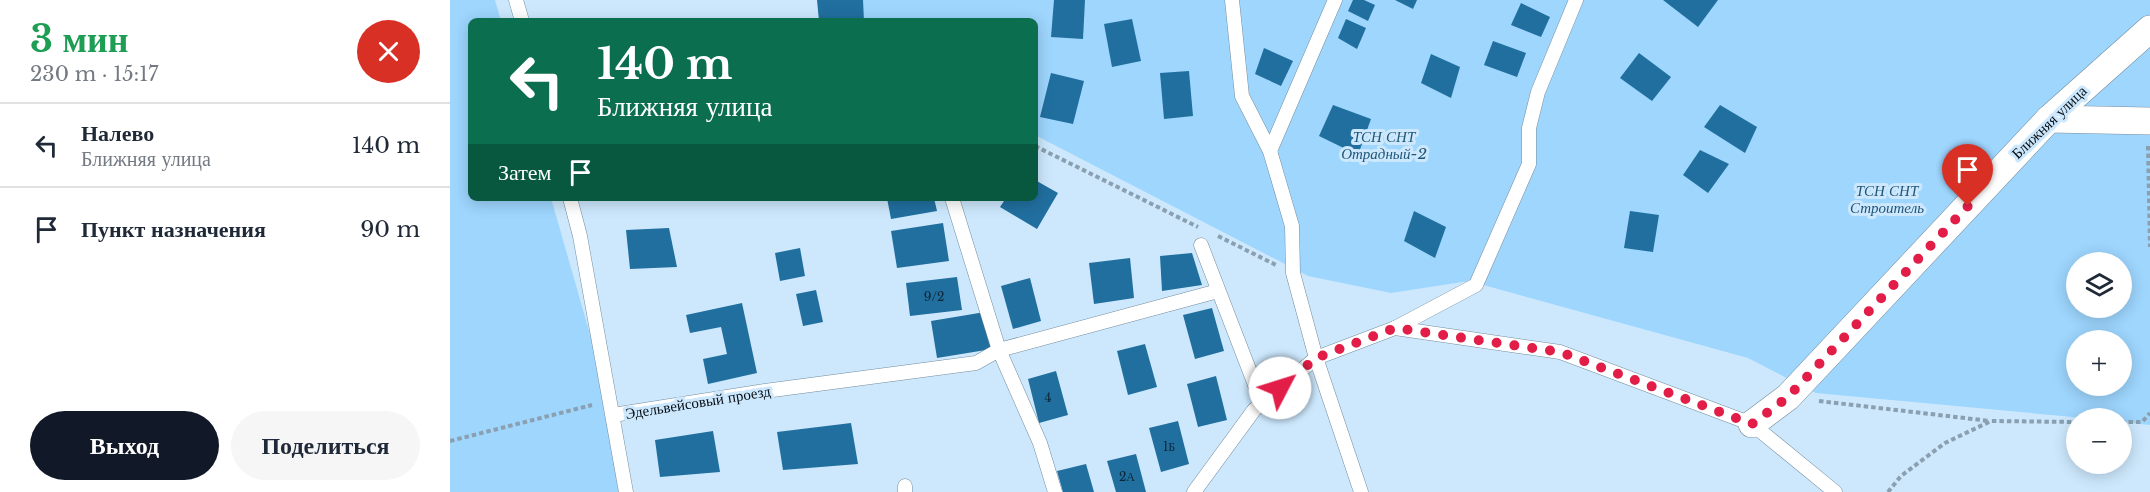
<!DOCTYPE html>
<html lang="ru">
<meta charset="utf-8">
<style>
:root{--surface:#fff;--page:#f6f6f7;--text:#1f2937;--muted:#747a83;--line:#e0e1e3;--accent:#111827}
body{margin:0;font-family:"Libre Baskerville",serif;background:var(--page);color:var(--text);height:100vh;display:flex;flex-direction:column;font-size:22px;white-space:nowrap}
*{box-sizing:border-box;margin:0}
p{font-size:20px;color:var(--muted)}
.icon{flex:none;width:33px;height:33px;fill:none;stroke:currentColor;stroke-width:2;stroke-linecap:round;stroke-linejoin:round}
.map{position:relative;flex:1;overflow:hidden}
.panel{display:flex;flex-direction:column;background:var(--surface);width:450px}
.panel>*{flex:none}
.top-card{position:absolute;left:18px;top:18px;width:570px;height:183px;border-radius:9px;box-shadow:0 3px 15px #0003;background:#0b6e4f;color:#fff;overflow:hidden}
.fabs{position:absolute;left:1616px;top:252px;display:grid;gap:12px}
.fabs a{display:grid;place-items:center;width:66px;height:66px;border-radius:50%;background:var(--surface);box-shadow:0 3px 15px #0003;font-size:30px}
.pin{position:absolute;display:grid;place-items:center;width:51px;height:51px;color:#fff;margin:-62px -26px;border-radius:50% 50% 50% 0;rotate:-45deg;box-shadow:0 0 6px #0007}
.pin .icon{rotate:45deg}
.me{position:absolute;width:66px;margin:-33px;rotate:50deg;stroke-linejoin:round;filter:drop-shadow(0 0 4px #0008)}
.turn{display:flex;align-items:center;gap:21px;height:126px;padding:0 30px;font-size:27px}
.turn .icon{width:78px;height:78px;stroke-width:2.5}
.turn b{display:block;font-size:42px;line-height:51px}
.then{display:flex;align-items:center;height:57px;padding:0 30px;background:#0003;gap:12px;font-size:22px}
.round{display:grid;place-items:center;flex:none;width:63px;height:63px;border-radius:32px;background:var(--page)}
.summary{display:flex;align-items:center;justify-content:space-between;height:102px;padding:0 30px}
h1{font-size:36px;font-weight:700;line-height:45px;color:#1e9e55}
.cta{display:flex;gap:12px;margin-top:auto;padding:12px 30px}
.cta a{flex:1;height:69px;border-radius:36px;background:var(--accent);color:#fff;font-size:24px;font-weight:700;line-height:69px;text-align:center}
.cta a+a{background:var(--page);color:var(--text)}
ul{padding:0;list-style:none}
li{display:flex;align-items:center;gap:18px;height:84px;padding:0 30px;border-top:2px solid var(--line)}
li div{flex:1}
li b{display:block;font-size:22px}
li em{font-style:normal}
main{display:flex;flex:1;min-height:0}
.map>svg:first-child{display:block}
.green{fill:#9ed6fe;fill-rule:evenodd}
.building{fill:#216f9f}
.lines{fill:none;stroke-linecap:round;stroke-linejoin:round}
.service-casing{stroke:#748d9f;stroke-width:15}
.minor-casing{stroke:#748d9f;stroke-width:28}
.path{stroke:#8a9faf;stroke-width:4;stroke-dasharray:4.5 3;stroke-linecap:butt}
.service{stroke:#fff;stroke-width:14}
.minor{stroke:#fff;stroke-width:27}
.route{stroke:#e11d48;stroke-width:10;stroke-dasharray:0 18}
.labels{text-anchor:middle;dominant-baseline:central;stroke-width:6;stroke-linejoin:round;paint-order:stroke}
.number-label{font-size:12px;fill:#0c2636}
.street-label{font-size:15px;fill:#050d13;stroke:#cde8fd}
.park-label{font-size:15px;font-style:italic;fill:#1e5578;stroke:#cde8fd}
</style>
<main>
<section class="panel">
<div class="summary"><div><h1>3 мин</h1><p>230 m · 15:17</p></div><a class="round" style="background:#d93025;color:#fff"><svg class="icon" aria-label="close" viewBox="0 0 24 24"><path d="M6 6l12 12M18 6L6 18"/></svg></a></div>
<ul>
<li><svg class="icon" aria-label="left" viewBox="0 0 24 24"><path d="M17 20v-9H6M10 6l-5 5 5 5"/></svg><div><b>Налево</b><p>Ближняя улица</p></div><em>140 m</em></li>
<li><svg class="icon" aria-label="arrive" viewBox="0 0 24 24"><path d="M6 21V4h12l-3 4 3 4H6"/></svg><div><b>Пункт назначения</b></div><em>90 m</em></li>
</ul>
<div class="cta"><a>Выход</a><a>Поделиться</a></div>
</section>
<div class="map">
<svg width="1700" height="492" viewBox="0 0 1700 492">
<rect width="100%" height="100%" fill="#cde8fd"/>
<!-- green -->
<g class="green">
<path d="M0 0H45L51 21H21V198H101L163 415V454L169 492H0Z"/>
<path d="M384 0H1700V425L1671 422V418H1634L1366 393 1298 358 1019 281 941 293 858 276 585 135V21H386ZM1626 262H1671V308H1626ZM1626 340H1671V386H1626Z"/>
</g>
<!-- building -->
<g class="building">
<path d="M367 0H413L414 21H369Z"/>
<path d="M604 0H635L633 39 601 37Z"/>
<path d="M903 0H914L925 5 918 21 898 11Z"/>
<path d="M945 0H967L963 9Z"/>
<path d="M1213 0H1268L1248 27Z"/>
<path d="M1071 3 1100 17 1091 37 1061 25Z"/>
<path d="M682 19 691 61 662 67 654 24Z"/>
<path d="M896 19 916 28 907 49 888 38Z"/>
<path d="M1043 41 1076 53 1067 77 1034 65Z"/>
<path d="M814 48 843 61 831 86 805 74Z"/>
<path d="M1189 53 1221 77 1202 101 1170 78Z"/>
<path d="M981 54 1010 67 1001 98 971 83Z"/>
<path d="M739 71 743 116 714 119 710 73Z"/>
<path d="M601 73 634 81 623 124 590 117Z"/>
<path d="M883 105 921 119 908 155 869 136Z"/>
<path d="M1270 105 1307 127 1295 153 1254 127Z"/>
<path d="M1250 150 1279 164 1258 193 1233 175Z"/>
<path d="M585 180 608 193 587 229 550 207 556 198H585Z"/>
<path d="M437 198H484L487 211 441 219Z"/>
<path d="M964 211 996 227 985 258 954 241Z"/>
<path d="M1180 211 1209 215 1203 252 1174 248Z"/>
<path d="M493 223 499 261 447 268 441 231Z"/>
<path d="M219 228 227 267 180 269 176 230Z"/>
<path d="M350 248 355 276 330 281 325 253Z"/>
<path d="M742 253 752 285 712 291 710 256Z"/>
<path d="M680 258 684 298 644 304 639 263Z"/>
<path d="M507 277 512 310 460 316 456 283Z"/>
<path d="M580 278 591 321 563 329 551 286Z"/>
<path d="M366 290 373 322 353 326 346 294Z"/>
<path d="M292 303 307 373 258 384 253 359 277 354 271 327 240 333 236 315Z"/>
<path d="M762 308 774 351 745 359 733 315Z"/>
<path d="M535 312 542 349 487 358 481 321Z"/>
<path d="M695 344 707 387 678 395 667 351Z"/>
<path d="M606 371 618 415 589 423 578 379Z"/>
<path d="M766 376 777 420 748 427 737 384Z"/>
<path d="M728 421 739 464 711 472 699 428Z"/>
<path d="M401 423 408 464 333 470 327 432Z"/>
<path d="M263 431 270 472 210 477 205 440Z"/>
<path d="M686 454 696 492H666L657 461Z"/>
<path d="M636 464 644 492H613L607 471Z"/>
</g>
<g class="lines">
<defs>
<g id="service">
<path d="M66 0 72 21"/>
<path d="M782 0 792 96 820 151 842 226 843 273 866 358 911 492"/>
<path d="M820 151 885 0"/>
<path d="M120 198 130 236 176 492"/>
<path d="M502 198 549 350 590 443 605 492"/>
<path d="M751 245 812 403"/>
<path d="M945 328 1026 285 1079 164V128L1088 92 1126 0"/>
<path d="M163 415 315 391 526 363 549 350 768 291"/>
<path d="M455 486V492"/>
<path d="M744 492 804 410 866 358 945 328 1110 352 1302 424 1385 492"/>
</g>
<g id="minor">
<path d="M1599 119 1700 121"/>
<path d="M1302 424 1338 397 1599 119 1700 29"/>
</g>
</defs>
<!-- service casing -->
<use href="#service" class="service-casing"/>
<!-- minor casing -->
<use href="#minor" class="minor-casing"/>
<!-- path -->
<g class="path">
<path d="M585 146 748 227"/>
<path d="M1698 146 1700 247"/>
<path d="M768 236 826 265"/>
<path d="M1369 401 1540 421"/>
<path d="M1671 422H1692L1700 413"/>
<path d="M0 441 142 405"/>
<path d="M1438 492 1451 476 1495 443 1541 421 1626 422"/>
</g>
<!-- service -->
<use href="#service" class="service"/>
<!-- minor -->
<use href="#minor" class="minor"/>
</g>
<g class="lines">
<!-- route -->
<path class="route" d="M830 388 866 358 945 328 1110 352 1302 424 1338 397 1518 206"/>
</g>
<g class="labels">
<!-- number labels -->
<g class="number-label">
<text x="484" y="296">9/2</text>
<text x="598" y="397">4</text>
<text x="719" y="446">1Б</text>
<text x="677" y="476">2А</text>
</g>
<!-- street labels -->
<g class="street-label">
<text transform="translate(1599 122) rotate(-44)">Ближняя улица</text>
<text transform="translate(248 402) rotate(-9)">Эдельвейсовый проезд</text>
</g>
<!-- park labels -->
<g class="park-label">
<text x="934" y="136">ТСН СНТ<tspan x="934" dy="17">Отрадный-2</tspan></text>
<text x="1437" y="190">ТСН СНТ<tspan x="1437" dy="17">Строитель</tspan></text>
</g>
</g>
</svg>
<div class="fabs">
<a><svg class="icon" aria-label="layers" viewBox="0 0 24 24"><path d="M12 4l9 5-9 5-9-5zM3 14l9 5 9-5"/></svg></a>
<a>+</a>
<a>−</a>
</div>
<div class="pin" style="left:1518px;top:206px;background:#d93025"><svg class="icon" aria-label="arrive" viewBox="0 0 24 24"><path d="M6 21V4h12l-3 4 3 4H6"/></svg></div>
<svg class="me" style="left:830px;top:388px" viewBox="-20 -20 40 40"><circle r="19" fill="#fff"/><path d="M0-13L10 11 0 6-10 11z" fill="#e11d48"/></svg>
<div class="top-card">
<div class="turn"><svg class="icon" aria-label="left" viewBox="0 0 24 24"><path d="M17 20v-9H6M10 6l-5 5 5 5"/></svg><div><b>140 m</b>Ближняя улица</div></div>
<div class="then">Затем<svg class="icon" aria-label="arrive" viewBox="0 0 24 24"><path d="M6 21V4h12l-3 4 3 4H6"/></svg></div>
</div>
</div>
</main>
